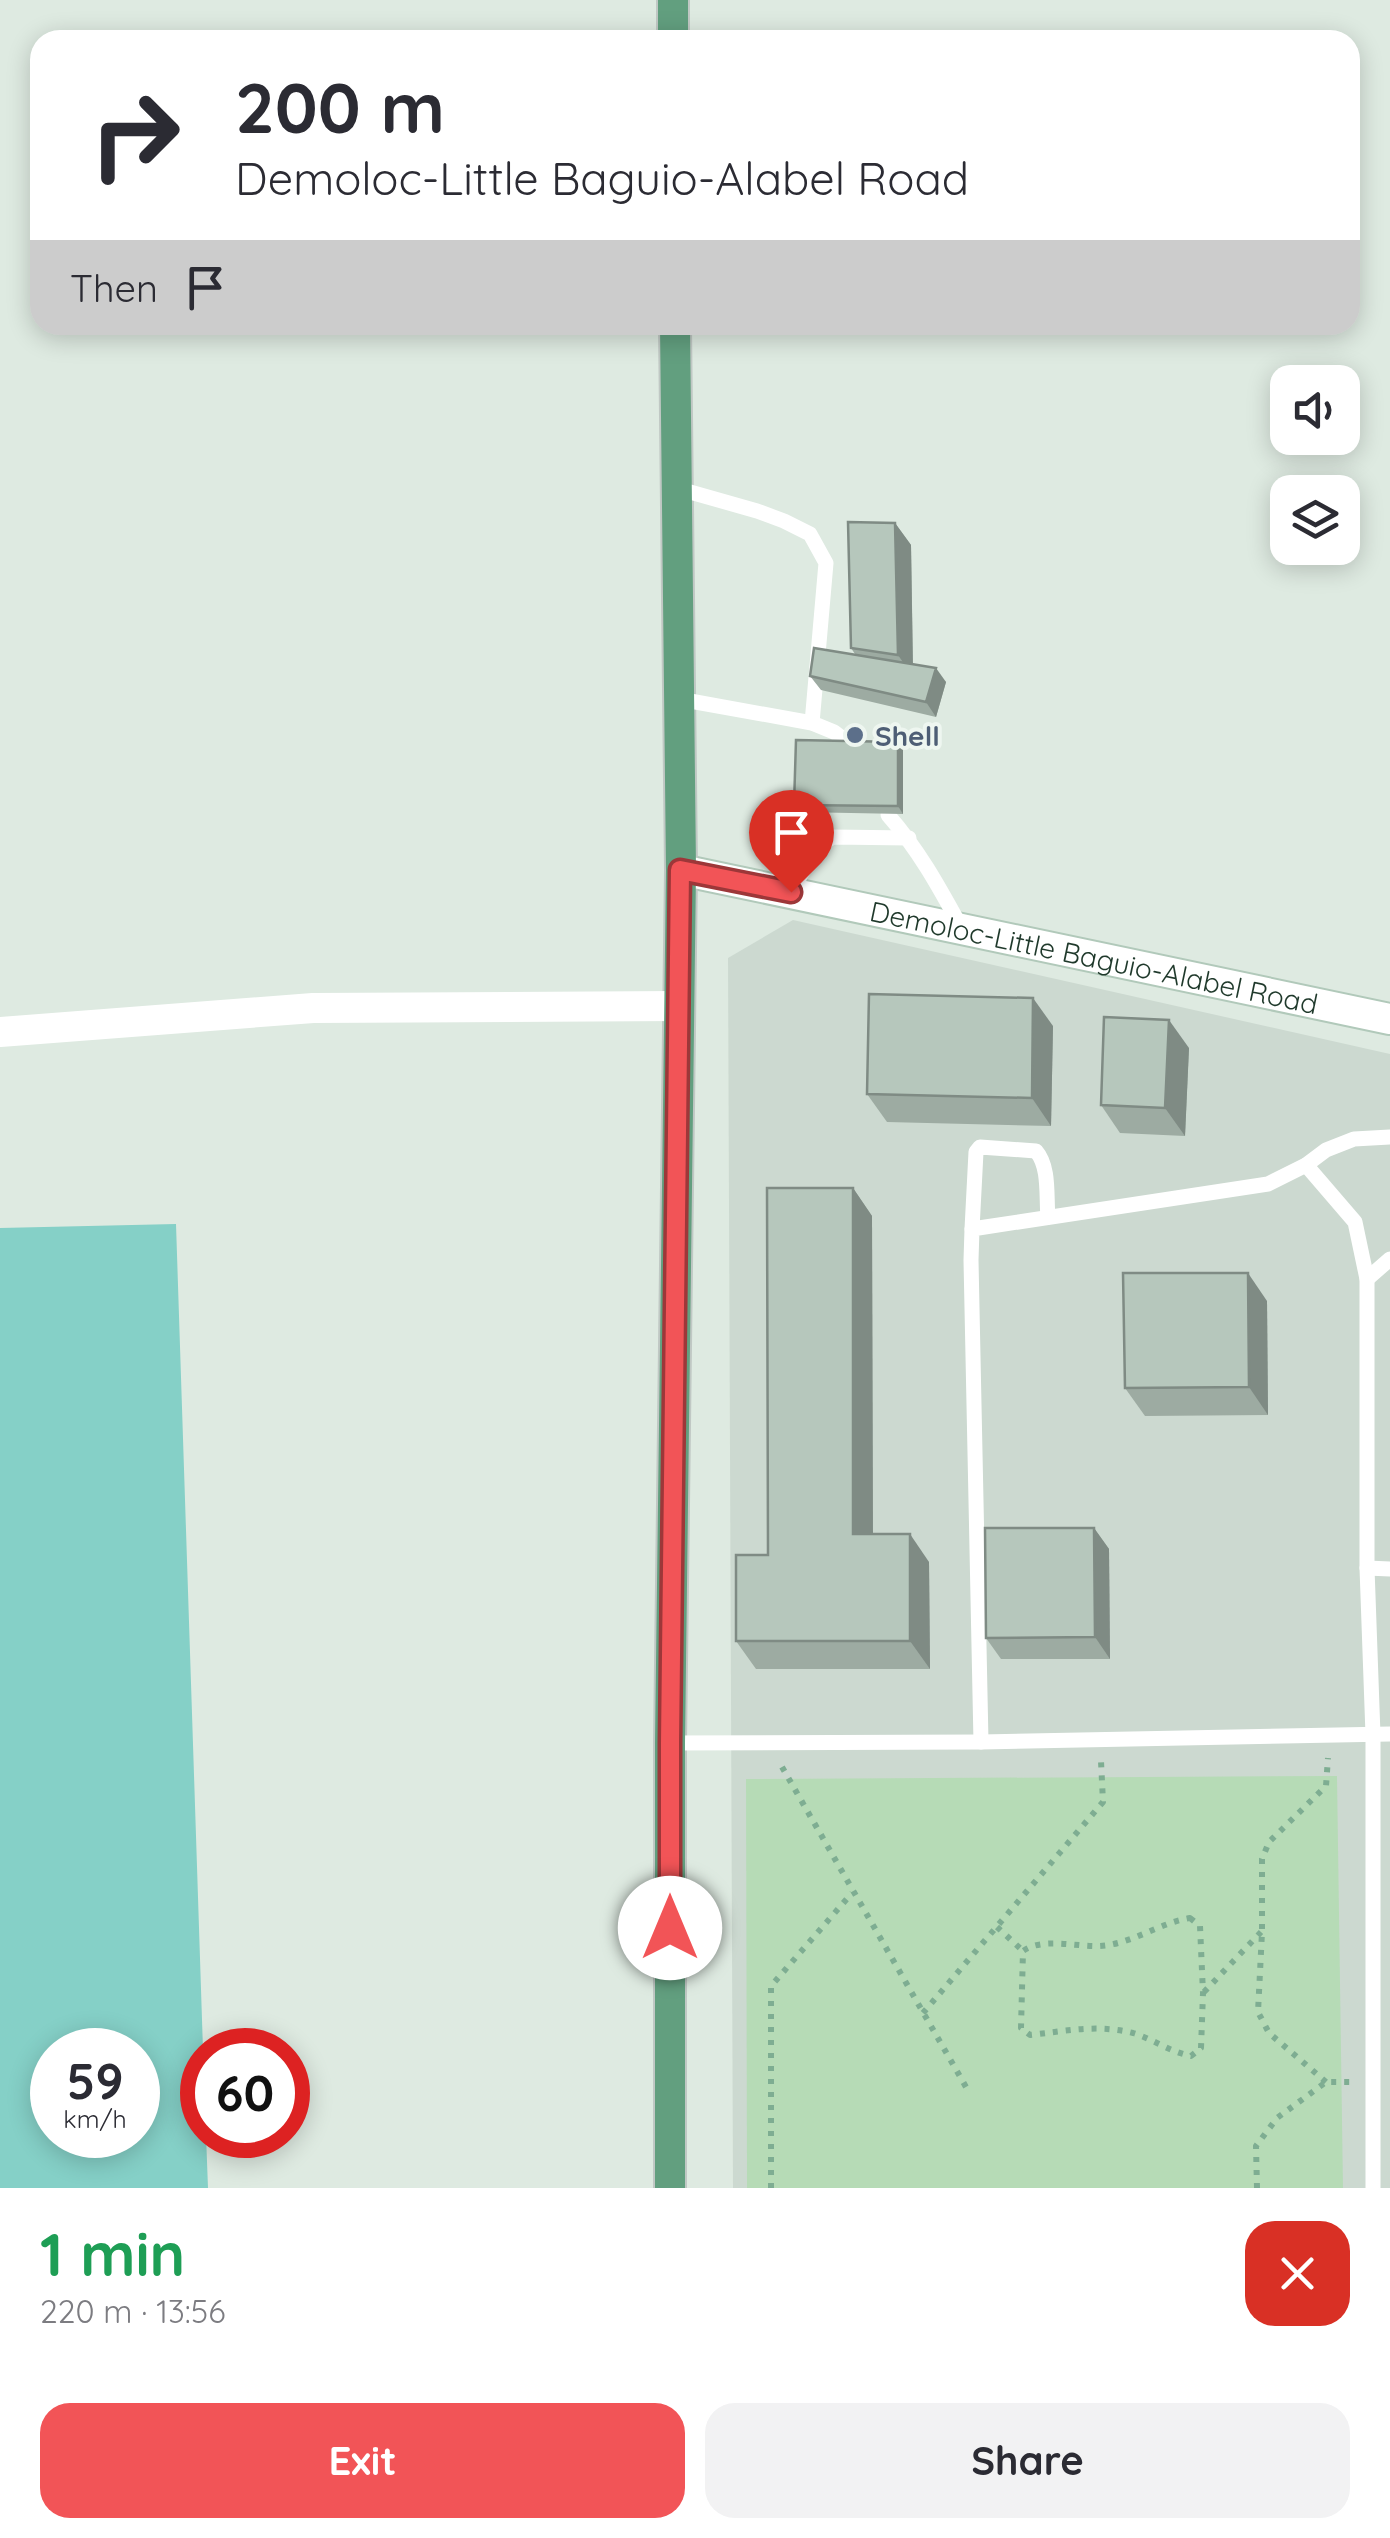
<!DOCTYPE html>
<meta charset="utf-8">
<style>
:root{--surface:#fff;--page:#f2f2f3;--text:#2b2b33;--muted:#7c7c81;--accent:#f25457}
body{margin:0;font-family:Quicksand,sans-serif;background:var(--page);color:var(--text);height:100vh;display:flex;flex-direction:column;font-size:38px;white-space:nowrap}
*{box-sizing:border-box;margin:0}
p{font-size:32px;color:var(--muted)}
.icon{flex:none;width:55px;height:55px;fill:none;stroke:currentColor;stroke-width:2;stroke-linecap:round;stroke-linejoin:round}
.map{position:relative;height:2188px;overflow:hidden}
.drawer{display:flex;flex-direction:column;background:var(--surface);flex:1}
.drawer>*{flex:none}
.banner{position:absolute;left:30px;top:30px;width:1330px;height:305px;border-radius:30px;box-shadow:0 5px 25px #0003;background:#fff;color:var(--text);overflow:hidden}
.fabs{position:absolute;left:1270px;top:365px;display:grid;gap:20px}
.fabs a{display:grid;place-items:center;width:90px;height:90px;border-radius:20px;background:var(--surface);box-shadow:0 5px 25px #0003;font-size:50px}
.speed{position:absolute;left:30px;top:2028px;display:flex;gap:20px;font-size:50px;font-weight:700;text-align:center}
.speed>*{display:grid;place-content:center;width:130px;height:130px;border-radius:50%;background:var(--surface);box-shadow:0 5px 25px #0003;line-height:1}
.speed small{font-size:25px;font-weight:400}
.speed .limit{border:15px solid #d22;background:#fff;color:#111}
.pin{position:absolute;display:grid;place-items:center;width:85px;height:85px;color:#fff;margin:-102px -42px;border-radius:50% 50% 50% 0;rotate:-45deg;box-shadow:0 0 10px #0007}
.pin .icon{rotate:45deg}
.me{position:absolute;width:110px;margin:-55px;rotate:0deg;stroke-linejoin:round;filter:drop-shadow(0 0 8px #0008)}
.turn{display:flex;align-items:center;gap:35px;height:210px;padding:0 40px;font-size:45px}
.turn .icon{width:130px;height:130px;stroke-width:2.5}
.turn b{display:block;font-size:70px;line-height:85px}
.then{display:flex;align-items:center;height:95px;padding:0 40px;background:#0003;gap:20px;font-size:38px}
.round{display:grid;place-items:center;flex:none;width:105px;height:105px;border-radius:30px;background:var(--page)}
.summary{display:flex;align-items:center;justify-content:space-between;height:170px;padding:0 40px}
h1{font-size:60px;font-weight:700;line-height:75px;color:#1e9e55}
.button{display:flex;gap:20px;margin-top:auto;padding:20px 40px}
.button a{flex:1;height:115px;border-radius:30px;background:var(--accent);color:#fff;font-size:40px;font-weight:700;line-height:115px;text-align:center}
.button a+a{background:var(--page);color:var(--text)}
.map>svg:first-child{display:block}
.built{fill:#ccd9d0}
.green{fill:#b6dbb6}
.water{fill:#85d0c7;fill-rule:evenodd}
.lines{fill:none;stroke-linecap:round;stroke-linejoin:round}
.secondary-casing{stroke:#b1c9ba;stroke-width:34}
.primary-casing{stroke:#c0c8c4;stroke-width:34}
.path{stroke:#7ead92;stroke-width:6;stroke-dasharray:5 8;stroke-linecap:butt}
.service{stroke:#fff;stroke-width:15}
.minor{stroke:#fff;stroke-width:30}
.secondary{stroke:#fff;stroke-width:30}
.primary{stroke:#629f7f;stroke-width:30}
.wall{fill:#9daba2}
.shaded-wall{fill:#7f8b84}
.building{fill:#b6c7bc;stroke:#7f8b84;stroke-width:2.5}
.route-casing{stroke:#9d3739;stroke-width:25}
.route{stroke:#f25457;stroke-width:18}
.service-dot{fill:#5c6f8a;stroke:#eef6f0;stroke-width:4}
.labels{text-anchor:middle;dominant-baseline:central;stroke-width:8;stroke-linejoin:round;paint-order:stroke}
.service-label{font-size:28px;font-weight:bold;fill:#4e5e75;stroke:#eef6f0;text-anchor:start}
.street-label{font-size:28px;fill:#1f392b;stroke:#eef6f0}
</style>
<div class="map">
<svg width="1390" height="2188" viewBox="0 0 1390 2188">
<rect width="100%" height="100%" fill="#deeae1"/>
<!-- built -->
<path class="built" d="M793 920 1390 1054V2188H733L728 958Z"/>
<!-- green -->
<path class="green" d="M1337 1776 1343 2188H747L746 1779Z"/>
<!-- water -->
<path class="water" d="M176 1224 203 2050 202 2135H206L208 2188H0V1228ZM52 2050H138V2135H52Z"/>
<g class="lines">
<defs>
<g id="secondary">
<path id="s1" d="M681 870 1390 1019"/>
</g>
<g id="primary">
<path d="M673 0V40"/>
<path d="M670 2188V1743L681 870 675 325"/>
</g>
</defs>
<!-- secondary casing -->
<use href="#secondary" class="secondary-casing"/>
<!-- primary casing -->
<use href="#primary" class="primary-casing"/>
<!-- path -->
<g class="path">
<path d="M782 1767 966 2087"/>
<path d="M1190 1918 1200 1926 1203 1993 1201 2048 1191 2056C1170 2052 1153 2039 1133 2033 1097 2024 1066 2031 1030 2035L1021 2028 1023 1951C1043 1937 1076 1947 1100 1946 1132 1944 1159 1923 1190 1918Z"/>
<path d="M997 1927 1023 1951"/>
<path d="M1204 1992 1261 1932"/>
<path d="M923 2013 1103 1802 1101 1761"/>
<path d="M1326 2082 1269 2033 1258 2012 1262 1932V1859L1269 1842 1326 1786 1328 1758"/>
<path d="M771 2188V1986L852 1893"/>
<path d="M1257 2188 1256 2146 1277 2118 1326 2082H1350"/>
</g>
<!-- service -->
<g class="service">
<path d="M676 488 757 511 784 521 810 534 826 563 812 723"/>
<path d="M679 699 812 723 834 732 855 748"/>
<path d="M888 815C919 850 940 889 962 929"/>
<path d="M791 892C803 873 813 847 833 837L909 838"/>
<path d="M1306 1165 1355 1222 1367 1279V1568L1373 1735V2188"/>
<path d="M972 1229 976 1152 980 1147 1036 1151C1050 1167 1046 1197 1048 1217"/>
<path d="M1367 1279 1390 1259"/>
<path d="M1367 1568 1390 1569"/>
<path d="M981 1742 971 1260 972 1229 1268 1184 1306 1165 1326 1150 1354 1139 1390 1137"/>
<path d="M670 1743 981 1742 1390 1734"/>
</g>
<!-- minor -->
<path class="minor" d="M0 1032 313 1008 679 1006"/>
<!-- secondary -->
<use href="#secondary" class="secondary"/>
<!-- primary -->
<use href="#primary" class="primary"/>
</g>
<!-- wall -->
<g class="wall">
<path d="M895 523 911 545 913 664 946 682 936 717 821 690 810 676 855 654 851 648Z"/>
<path d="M903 749V814L799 812 794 805Z"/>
<path d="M1053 1026 1051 1126 887 1122 867 1094Z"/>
<path d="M1189 1048 1185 1136 1120 1133 1101 1105Z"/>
<path d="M853 1188 872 1216 873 1534 929 1562 930 1669H756L736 1641 768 1555Z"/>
<path d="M1267 1301 1268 1415 1145 1416 1125 1388Z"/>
<path d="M1094 1528 1109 1549 1110 1659H1001L986 1638Z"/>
</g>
<!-- shaded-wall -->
<g class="shaded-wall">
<path d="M895 523 911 545 913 677 898 655Z"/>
<path d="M936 668 946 682 936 717 926 702Z"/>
<path d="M898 742 903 749V814L898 806Z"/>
<path d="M1033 998 1053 1026 1051 1126 1032 1098Z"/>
<path d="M1169 1020 1189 1048 1185 1136 1165 1108Z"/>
<path d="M853 1188 872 1216 873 1562 853 1534Z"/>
<path d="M1248 1273 1267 1301 1268 1415 1249 1387Z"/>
<path d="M1094 1528 1109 1549 1110 1659 1095 1637Z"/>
<path d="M910 1534 929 1562 930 1669 910 1641Z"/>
</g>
<!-- building -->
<g class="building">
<path d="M848 522 895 523 898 655 851 648Z"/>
<path d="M814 648 936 668 926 702 810 676Z"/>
<path d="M796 740 898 742V806L794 805Z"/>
<path d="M869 994 1033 998 1032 1098 867 1094Z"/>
<path d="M1104 1017 1169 1020 1165 1108 1101 1105Z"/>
<path d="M767 1188H853V1534H910V1641H736V1555H768Z"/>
<path d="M1123 1273H1248L1249 1387 1125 1388Z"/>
<path d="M985 1528H1094L1095 1637 986 1638Z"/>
</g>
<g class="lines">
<defs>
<path id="route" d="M670 1928V1743L680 870 791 892"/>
</defs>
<!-- route casing -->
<use href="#route" class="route-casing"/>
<!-- route -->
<use href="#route" class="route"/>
</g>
<!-- markers -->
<circle class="service-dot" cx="855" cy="735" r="10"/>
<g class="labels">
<!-- service labels -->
<g class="service-label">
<text x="875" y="735">Shell</text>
</g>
<!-- street labels -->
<g class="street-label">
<text stroke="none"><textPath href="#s1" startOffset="422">Demoloc-Little Baguio-Alabel Road</textPath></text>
</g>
</g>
</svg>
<div class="fabs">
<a><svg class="icon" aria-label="sound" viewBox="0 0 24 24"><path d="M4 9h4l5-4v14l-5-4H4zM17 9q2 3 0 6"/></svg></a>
<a><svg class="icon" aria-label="layers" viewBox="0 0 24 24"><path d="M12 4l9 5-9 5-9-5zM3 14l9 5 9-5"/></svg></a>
</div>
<div class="speed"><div>59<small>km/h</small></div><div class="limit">60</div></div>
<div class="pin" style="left:791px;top:892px;background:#d93025"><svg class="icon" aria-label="arrive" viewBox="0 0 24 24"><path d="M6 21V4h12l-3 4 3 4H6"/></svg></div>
<svg class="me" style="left:670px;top:1928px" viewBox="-20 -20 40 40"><circle r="19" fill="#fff"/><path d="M0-13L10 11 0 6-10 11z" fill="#f25457"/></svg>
<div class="banner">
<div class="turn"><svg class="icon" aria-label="right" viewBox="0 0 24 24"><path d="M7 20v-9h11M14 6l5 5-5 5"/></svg><div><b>200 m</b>Demoloc-Little Baguio-Alabel Road</div></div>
<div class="then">Then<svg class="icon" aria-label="arrive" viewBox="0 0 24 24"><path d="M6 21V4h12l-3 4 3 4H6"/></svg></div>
</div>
</div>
<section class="drawer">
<div class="summary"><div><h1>1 min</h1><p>220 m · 13:56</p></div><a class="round" style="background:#d93025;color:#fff"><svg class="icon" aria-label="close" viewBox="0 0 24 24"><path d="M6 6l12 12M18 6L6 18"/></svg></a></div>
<div class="button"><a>Exit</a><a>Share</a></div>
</section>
